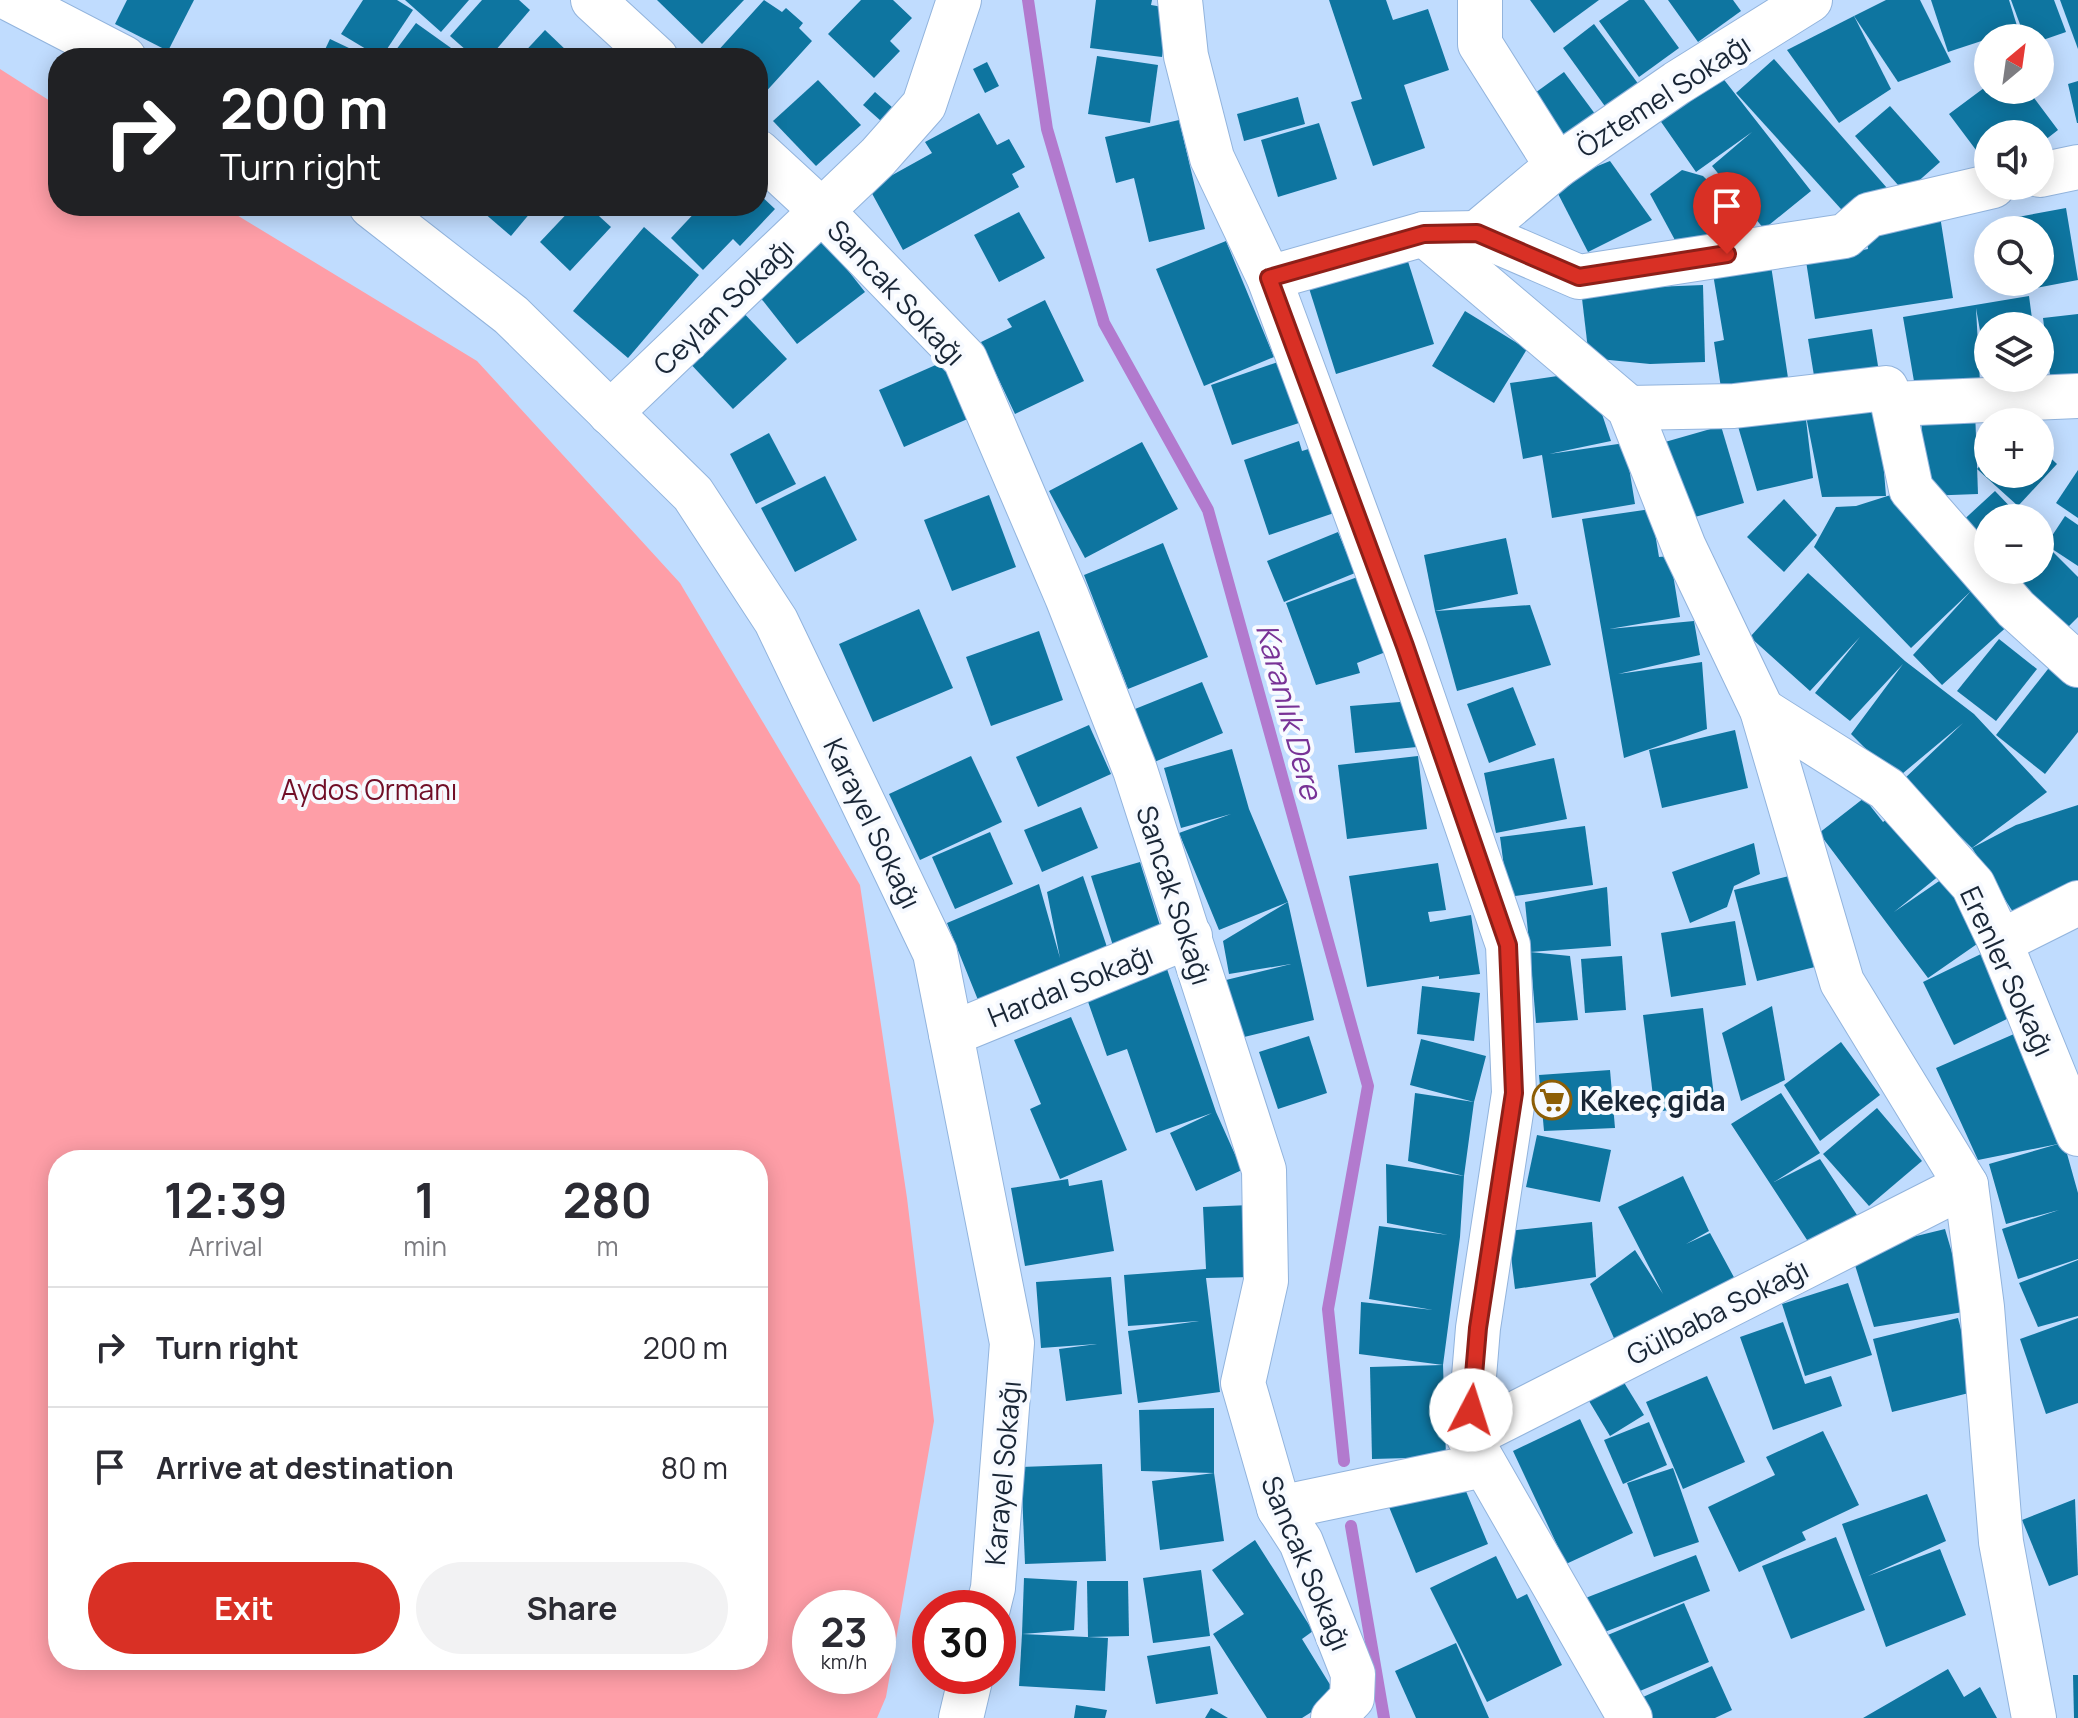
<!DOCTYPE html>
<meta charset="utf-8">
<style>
:root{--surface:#fff;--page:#f2f2f3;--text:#2b2b33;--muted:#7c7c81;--line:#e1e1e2;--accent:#d93025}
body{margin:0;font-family:Manrope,sans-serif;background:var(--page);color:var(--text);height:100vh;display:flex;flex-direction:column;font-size:30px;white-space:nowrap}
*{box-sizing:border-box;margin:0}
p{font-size:26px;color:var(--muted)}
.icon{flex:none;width:44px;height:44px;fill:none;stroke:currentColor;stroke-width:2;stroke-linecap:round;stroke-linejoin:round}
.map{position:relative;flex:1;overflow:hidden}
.sheet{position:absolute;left:48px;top:1150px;width:720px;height:520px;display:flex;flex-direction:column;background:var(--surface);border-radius:32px;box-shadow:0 4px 20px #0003}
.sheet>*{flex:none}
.top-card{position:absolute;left:48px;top:48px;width:720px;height:168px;border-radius:32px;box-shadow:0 4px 20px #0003;background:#202124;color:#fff;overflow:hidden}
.needle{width:52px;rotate:29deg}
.buttons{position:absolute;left:1974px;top:24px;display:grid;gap:16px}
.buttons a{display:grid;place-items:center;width:80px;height:80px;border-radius:50%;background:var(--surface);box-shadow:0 4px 20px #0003;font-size:40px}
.speed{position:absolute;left:792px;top:1590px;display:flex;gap:16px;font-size:40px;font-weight:700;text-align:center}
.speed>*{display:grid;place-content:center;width:104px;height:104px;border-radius:50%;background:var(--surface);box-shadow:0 4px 20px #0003;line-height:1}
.speed small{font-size:20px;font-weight:400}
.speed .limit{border:12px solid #d22;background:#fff;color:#111}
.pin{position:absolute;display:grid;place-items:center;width:68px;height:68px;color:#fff;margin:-82px -34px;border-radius:50% 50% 50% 0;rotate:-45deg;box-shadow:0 0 8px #0007}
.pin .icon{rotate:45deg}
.me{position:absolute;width:88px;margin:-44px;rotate:5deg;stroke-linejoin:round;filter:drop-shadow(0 0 6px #0008)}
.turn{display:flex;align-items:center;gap:28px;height:168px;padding:0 40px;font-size:36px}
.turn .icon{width:104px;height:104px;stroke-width:2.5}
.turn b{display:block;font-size:56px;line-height:68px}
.eta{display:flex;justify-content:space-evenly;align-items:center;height:136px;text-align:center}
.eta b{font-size:48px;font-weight:700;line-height:56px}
.button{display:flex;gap:16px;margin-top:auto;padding:16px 40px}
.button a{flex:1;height:92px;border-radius:48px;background:var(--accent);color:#fff;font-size:32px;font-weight:700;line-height:92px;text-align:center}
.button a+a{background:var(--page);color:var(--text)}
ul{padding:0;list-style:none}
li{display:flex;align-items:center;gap:24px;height:120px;padding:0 40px;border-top:2px solid var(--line)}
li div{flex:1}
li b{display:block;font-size:30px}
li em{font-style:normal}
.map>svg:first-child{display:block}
.green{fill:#fe9ea7;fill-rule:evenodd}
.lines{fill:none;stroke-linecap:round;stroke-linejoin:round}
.stream{stroke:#b27ace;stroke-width:12}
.building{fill:#0e75a0}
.minor-casing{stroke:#92b4dd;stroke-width:46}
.minor{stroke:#fff;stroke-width:44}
.route-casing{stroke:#8d1f18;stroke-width:20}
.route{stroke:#d93025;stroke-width:14}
.labels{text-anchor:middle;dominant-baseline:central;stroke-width:8;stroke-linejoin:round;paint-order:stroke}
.street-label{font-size:28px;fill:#192636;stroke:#f7faff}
.park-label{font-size:28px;fill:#710e27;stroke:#f7faff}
.poi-label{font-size:28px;font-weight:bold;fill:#192636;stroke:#f7faff;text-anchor:start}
.water-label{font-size:30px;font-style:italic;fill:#783296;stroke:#f7faff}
</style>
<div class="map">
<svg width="2078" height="1718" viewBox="0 0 2078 1718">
<rect width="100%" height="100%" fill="#c0dcfe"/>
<!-- green -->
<path class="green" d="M0 69 58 106V206H222L477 361 680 583 860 885 907 1198 934 1421 886 1697 877 1718H0ZM758 1160V1660H58V1160ZM878 1608V1676H810V1608Z"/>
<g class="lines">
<!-- stream -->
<g class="stream">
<path d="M1028 0 1047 129 1104 323 1208 510 1368 1086 1328 1309 1344 1461"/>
<path d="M1351 1526 1384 1718"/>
</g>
</g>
<!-- building -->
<g class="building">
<path d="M127 0H194L168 51 115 24Z"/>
<path d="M363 0H397L413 10 381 58 341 34Z"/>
<path d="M405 0H469L441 32Z"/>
<path d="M482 0H519L530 10 489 58H475L450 36Z"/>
<path d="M657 0H744L702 44Z"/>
<path d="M764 0 782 12 786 8 803 23 799 28 812 41 761 97 758 94V58H719L715 54Z"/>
<path d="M861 0H893L912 18 890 41 900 51 874 78 828 34Z"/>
<path d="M1096 0H1152L1151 5 1169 8 1162 57 1090 48Z"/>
<path d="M1329 0H1386L1393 20 1428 9 1449 70 1404 85 1425 148 1373 166 1351 102 1362 99Z"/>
<path d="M1530 0H1599L1554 33Z"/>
<path d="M1629 0H1644L1679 48 1639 77 1599 21Z"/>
<path d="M1668 0H1733L1741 11 1698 42Z"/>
<path d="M1886 0H1920L1951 62 1898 82 1854 16Z"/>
<path d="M1931 0H2009L2018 29 1948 52Z"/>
<path d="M2011 0H2054L2066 32 2040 41 2025 38Z"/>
<path d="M2060 0H2078V49Z"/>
<path d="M1854 16 1891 89 1839 123 1787 50Z"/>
<path d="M416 23 465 58H390Z"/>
<path d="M1594 24 1645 93 1612 116 1563 48Z"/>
<path d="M545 30 568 52 563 58H519Z"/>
<path d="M330 39 370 58H321Z"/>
<path d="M1097 56 1158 65 1150 123 1088 114Z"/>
<path d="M1774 59 1887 188 1851 220 1736 93Z"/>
<path d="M987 62 999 86 985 93 973 69Z"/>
<path d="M1564 72 1601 122 1565 148 1528 98Z"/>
<path d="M1718 72 1811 191 1764 229 1712 166 1752 132 1696 172 1657 116Z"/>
<path d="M818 80 861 125 816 166 773 121Z"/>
<path d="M2078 81V123H2077L2068 84Z"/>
<path d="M1988 85V90H2028L2058 130 2040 144V134H1988V166L1949 114Z"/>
<path d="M875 92 893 108 881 121 863 105Z"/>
<path d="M1298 97 1305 124 1244 141 1237 114Z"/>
<path d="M1890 106 1940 162 1905 193 1855 136Z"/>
<path d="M979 113 997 145 1009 139 1025 167 1012 174 1019 187 903 250 869 188 932 153 925 142Z"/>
<path d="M1179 120 1205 229 1149 242 1134 178 1116 183 1105 137Z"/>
<path d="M1319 123 1337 179 1278 197 1261 140Z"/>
<path d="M1610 161 1652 220 1588 252 1553 184Z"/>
<path d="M1682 170 1703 176 1746 218 1682 253 1650 194Z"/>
<path d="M758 193 775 209 740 246 733 239 703 270 671 238 701 206H758Z"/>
<path d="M476 206H536L511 236Z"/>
<path d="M574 206H588L611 227 570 271 540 242Z"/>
<path d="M2066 208 2078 280 2020 291 2019 282H2040V230H2009L2007 219Z"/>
<path d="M1019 212 1045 258 999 282 974 235Z"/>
<path d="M1940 216 1953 298 1815 319 1806 261 1868 249 1865 227Z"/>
<path d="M644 227 699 275 628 358 573 311Z"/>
<path d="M824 240 865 292 797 344 756 292Z"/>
<path d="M1226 241 1274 357 1204 386 1156 269Z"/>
<path d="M1406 255 1434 344 1336 374 1308 285Z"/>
<path d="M1770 259 1790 391 1723 401 1714 342 1724 340 1712 268Z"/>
<path d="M1703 285 1705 362 1650 364 1589 358 1581 290Z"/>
<path d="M2029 296 2033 326H1988V376L1976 308 1980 383 1916 393 1903 317Z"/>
<path d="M1045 300 1084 381 1015 414 981 342 1012 327 1007 319Z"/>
<path d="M739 308 787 359 733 409 685 358Z"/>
<path d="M1465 311 1527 349 1494 403 1432 366Z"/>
<path d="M2078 314V387L2052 391 2043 318Z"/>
<path d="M1872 329 1880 378 1816 388 1808 339Z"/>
<path d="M947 360 972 417 904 447 879 390Z"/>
<path d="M1281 361 1302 422 1232 445 1211 385Z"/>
<path d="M1571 374 1596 396 1611 441 1549 454 1625 443 1635 504 1552 518 1542 455 1523 459 1510 383Z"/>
<path d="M1878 398 1886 496 1822 497 1805 411 1813 478 1757 491 1737 423Z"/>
<path d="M1975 409 1978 494 1924 496 1921 411Z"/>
<path d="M1721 426 1744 503 1681 521 1658 444Z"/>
<path d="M769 433 796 484 756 504 730 454Z"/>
<path d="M1299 441 1302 451 1315 447 1337 512 1269 535 1244 460Z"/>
<path d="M1142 442 1178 509 1085 558 1049 491Z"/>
<path d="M2040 448 2057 464 2018 506 1977 469 1988 457V474H2040Z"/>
<path d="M2078 470V518L2056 503Z"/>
<path d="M825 476 857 540 795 572 761 508Z"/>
<path d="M1995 491 2021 518H1988V559L1957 526Z"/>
<path d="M1897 493 2011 623 1942 685 1913 655 1971 591 1911 648 1814 547 1836 507 1856 506Z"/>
<path d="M989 495 1016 567 952 591 924 520Z"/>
<path d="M1784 499 1817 535 1784 572 1747 537Z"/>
<path d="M1651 509 1659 557 1670 556 1680 617 1609 629 1694 621 1700 655 1618 674 1702 662 1707 729 1624 758 1582 519Z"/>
<path d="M2065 516 2078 525V566L2046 545Z"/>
<path d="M1338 532 1355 573 1284 602 1267 561Z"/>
<path d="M1506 538 1518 594 1435 611 1424 555Z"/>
<path d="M2040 539 2078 577V617L2063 632 2008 577 2016 570H2040Z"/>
<path d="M1163 543 1208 657 1128 689 1084 575Z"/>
<path d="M1808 573 1905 661 1974 714 2047 792 1972 848 1903 780 1963 723 1896 779 1851 734 1903 664 1850 721 1815 693 1860 637 1810 691 1750 637Z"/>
<path d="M1363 575 1391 650 1357 663 1360 673 1316 685 1286 603Z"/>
<path d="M1530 605 1551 665 1457 691 1435 611Z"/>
<path d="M919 609 953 688 873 722 839 644Z"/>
<path d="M1039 631 1063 700 991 726 966 657Z"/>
<path d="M1999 639 2037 669 1996 721 1957 691Z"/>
<path d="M2052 664 2078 684V732L2045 774 1996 735Z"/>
<path d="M1202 682 1223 733 1152 763 1130 711Z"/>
<path d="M1513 687 1536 745 1489 763 1467 704Z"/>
<path d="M1412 701 1417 747 1355 753 1350 706Z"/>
<path d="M1089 725 1111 774 1038 807 1016 757Z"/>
<path d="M1735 730 1748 788 1662 808 1649 750Z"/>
<path d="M1232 749 1249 809 1288 902 1219 930 1179 833 1231 814 1181 828 1164 768Z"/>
<path d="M971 756 1002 822 920 860 889 794Z"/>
<path d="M1418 756 1427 829 1347 839 1338 765Z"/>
<path d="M1554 758 1567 819 1496 833 1484 773Z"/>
<path d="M1864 798 1883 822 1898 811 1945 871 1894 912 1948 875 1990 935 1928 978 1819 833Z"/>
<path d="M2078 805V897L2020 923 1972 848 2016 825Z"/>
<path d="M1081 807 1098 848 1042 872 1024 830Z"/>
<path d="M1585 826 1593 885 1508 897 1500 837Z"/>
<path d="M990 832 1013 884 955 909 932 857Z"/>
<path d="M1754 843 1760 874 1734 886 1727 907 1690 923 1672 872Z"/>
<path d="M1140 862 1163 935 1114 949 1091 876Z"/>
<path d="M1438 863 1446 910 1428 912 1430 922 1471 915 1480 974 1439 979V976L1367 987 1349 876Z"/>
<path d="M1793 875 1815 967 1757 981 1734 890Z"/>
<path d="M1083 876 1108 950 980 1005 947 923 1039 884 1060 958 1047 892Z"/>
<path d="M1607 887 1611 946 1530 952 1525 902Z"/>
<path d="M1288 902 1314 1020 1240 1038 1226 980 1291 964 1229 974 1223 941Z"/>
<path d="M1735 921 1746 985 1671 997 1661 933Z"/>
<path d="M1530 952 1570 956 1578 1020 1536 1023Z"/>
<path d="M1983 953 2013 1016 1954 1045 1923 982Z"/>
<path d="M1622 956 1626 1010 1585 1013 1581 959Z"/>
<path d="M1167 969 1216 1112 1242 1170 1196 1191 1170 1133 1212 1113 1156 1133 1127 1049 1107 1056 1086 996Z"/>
<path d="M1422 986 1480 993 1474 1041 1417 1034Z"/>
<path d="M1772 1006 1785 1080 1741 1101 1722 1033Z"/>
<path d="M1703 1008 1715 1104 1655 1112 1643 1015Z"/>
<path d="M1071 1017 1127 1150 1060 1179 1030 1109 1041 1104 1014 1040Z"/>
<path d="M2014 1034 2064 1143 2078 1193V1259L2018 1279 2002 1229 2059 1210 2006 1224 1989 1164 2058 1144 1978 1160 1936 1068Z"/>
<path d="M1309 1036 1327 1093 1278 1109 1259 1052Z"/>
<path d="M1421 1039 1486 1056 1474 1102 1464 1176 1460 1237 1443 1365 1359 1354 1361 1302 1433 1310 1369 1299 1379 1226 1448 1235 1387 1223 1386 1164 1464 1176 1408 1161 1415 1093 1474 1102 1410 1085Z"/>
<path d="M1841 1042 1880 1095 1820 1141 1784 1085Z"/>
<path d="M1610 1070 1615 1128 1544 1131 1539 1075Z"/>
<path d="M1781 1093 1820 1153 1774 1182 1820 1159 1857 1215 1811 1246 1731 1124Z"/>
<path d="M1877 1108 1922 1161 1869 1206 1823 1154Z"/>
<path d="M1537 1135 1611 1150 1600 1202 1526 1187Z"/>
<path d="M1683 1176 1709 1231 1686 1244 1710 1233 1743 1294 1621 1354 1590 1284 1635 1250 1663 1294 1618 1207Z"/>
<path d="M1068 1179 1069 1186 1102 1180 1114 1251 1025 1266 1011 1188Z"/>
<path d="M1250 1205 1253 1277 1206 1278 1220 1392 1138 1403 1128 1331 1199 1321 1128 1326 1124 1275 1206 1269 1203 1207Z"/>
<path d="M1592 1222 1596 1277 1515 1289 1508 1231Z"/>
<path d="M1945 1229 1969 1311 1874 1327 1851 1252Z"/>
<path d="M2078 1260V1316L2038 1327 2019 1283Z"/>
<path d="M1111 1277 1122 1394 1066 1401 1059 1349 1097 1344 1041 1348 1036 1282Z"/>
<path d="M1848 1283 1872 1355 1805 1376 1782 1304Z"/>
<path d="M1958 1318 1977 1391 1892 1412 1873 1339Z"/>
<path d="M2078 1318V1403L2046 1414 2020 1339Z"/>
<path d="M1783 1322 1805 1384 1831 1376 1842 1406 1773 1430 1740 1337Z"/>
<path d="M1443 1365 1446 1457 1372 1459 1370 1367Z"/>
<path d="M1620 1376 1644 1415 1610 1436 1586 1396Z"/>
<path d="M1707 1376 1745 1462 1683 1489 1646 1402Z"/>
<path d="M1214 1408V1473L1224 1541 1160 1550 1152 1481 1214 1473 1141 1471 1139 1410Z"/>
<path d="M1580 1419 1633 1533 1566 1564 1513 1451Z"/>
<path d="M1649 1422 1667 1465 1623 1484 1604 1440Z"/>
<path d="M1823 1431 1859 1505 1802 1532 1806 1540 1739 1572 1708 1507 1775 1475 1766 1457Z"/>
<path d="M1102 1464 1106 1561 1025 1564 1021 1467Z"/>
<path d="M1673 1468 1699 1542 1654 1557 1627 1483Z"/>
<path d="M1458 1472 1488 1544 1416 1573 1387 1502Z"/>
<path d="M1927 1494 1946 1541 1868 1576 1940 1549 1966 1615 1886 1647 1842 1524Z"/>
<path d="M2075 1499 2078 1575 2049 1586 2022 1520Z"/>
<path d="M1836 1537 1865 1610 1791 1639 1762 1566Z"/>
<path d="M1255 1540 1313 1631 1302 1639 1337 1696 1302 1718H1267L1213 1634 1244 1614 1212 1570Z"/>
<path d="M1696 1555 1710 1591 1597 1635 1583 1599Z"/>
<path d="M1496 1556 1517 1599 1527 1594 1562 1665 1487 1702 1430 1588Z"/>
<path d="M1201 1570 1210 1636 1153 1643 1143 1578Z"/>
<path d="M1024 1578 1077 1581 1074 1630 1022 1634Z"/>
<path d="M1087 1581H1128L1129 1636 1088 1637Z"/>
<path d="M1684 1603 1709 1662 1628 1696 1603 1637Z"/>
<path d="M1022 1634 1108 1638 1105 1691 1019 1686Z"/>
<path d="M1456 1643 1489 1718H1416L1395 1671Z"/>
<path d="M1210 1646 1218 1694 1156 1704 1147 1656Z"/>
<path d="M1712 1666 1732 1710 1715 1718H1653L1643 1697Z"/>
<path d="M1948 1669 1964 1697 1980 1687 1997 1718H1863Z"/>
<path d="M2073 1675H2078V1718H2074Z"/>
<path d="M1076 1705 1107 1710 1105 1718H1074Z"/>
<path d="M1211 1708 1228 1718H1205Z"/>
</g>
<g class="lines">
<defs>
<g id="minor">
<path d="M12 0 124 58"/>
<path d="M593 0 656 58"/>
<path d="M1180 0 1186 56 1212 158 1269 278 1405 646 1508 945 1514 1093 1478 1328 1469 1437 1630 1718"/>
<path d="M758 152 822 211 965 359 1067 597 1135 770 1264 1170 1266 1281 1243 1383 1279 1508 1301 1542 1353 1674 1352 1698 1333 1718"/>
<path d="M1557 166 1677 83 1810 0"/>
<path d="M2040 175 2078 167"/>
<path d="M371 206 511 315 693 494 776 621 935 953 1012 1343 993 1588 988 1608"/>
<path d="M1477 233 1557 166 1480 44V0"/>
<path d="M1424 234 1629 408 1684 547 1762 710 1842 982 1966 1185 1982 1307 2001 1542 2034 1718"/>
<path d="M1269 278 1424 234 1477 233 1579 277 1845 236 1869 215 1993 186"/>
<path d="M1893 404 1911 489 2016 609 2078 665"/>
<path d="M1629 408 1734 406 1886 388 1893 404 2078 396"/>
<path d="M610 413 878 157 924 105 959 0"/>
<path d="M1762 710 1887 789 1973 885 2000 942 2078 1134"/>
<path d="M2000 942 2078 903"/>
<path d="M951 1034 1190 936"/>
<path d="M1469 1437 1966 1185"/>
<path d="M1279 1508 1484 1465"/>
<path d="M961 1718 971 1676"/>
</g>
</defs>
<!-- minor casing -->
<use href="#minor" class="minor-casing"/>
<!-- minor -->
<use href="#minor" class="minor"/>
</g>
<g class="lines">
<defs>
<path id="route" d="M1471 1410 1478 1328 1514 1093 1508 945 1405 646 1269 278 1424 234 1477 233 1579 277 1727 254"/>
</defs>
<!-- route casing -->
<use href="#route" class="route-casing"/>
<!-- route -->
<use href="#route" class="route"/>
</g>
<!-- icons -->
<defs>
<symbol id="supermarket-ring" viewBox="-11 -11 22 22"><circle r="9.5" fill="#f7faff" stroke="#8d5e06" stroke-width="1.5"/><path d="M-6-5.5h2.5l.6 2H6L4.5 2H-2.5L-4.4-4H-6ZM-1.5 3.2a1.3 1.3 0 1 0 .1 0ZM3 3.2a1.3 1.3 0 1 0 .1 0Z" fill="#8d5e06"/></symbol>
</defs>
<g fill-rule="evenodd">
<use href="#supermarket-ring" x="1530" y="1078" width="44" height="44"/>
</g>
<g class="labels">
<!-- street labels -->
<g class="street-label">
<text transform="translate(1663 95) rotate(-33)">Öztemel Sokağı</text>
<text transform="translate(897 292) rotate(47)">Sancak Sokağı</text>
<text transform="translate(723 306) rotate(-44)">Ceylan Sokağı</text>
<text transform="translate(873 823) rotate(64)">Karayel Sokağı</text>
<text transform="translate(1175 895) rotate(72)">Sancak Sokağı</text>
<text transform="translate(2008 971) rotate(65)">Erenler Sokağı</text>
<text transform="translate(1070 985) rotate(-22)">Hardal Sokağı</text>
<text transform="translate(1717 1311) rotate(-27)">Gülbaba Sokağı</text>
<text transform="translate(1002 1473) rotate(-85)">Karayel Sokağı</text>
<text transform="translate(1307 1563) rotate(67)">Sancak Sokağı</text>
</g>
<!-- park labels -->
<g class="park-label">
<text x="369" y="789">Aydos Ormanı</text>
</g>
<!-- poi labels -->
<g class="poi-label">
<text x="1580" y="1100">Kekeç gida</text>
</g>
<!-- water labels -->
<g class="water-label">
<text transform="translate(1290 711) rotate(75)">Karanlık Dere</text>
</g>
</g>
</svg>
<div class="buttons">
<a><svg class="needle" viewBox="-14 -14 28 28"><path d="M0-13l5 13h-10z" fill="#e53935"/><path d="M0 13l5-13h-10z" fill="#7c7c81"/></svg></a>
<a><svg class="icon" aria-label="sound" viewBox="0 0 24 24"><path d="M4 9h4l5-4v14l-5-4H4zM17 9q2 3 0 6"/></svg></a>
<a><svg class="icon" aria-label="search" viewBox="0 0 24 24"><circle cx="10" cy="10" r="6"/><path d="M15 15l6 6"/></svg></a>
<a><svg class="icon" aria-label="layers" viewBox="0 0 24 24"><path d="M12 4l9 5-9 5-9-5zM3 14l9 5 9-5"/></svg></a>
<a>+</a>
<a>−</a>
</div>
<div class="speed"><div>23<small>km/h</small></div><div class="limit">30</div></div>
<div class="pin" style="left:1727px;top:254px;background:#d93025"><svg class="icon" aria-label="arrive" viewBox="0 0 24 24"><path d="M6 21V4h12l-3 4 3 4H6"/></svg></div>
<svg class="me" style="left:1471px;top:1410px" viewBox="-20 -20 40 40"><circle r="19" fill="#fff"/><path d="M0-13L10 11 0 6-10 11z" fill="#d93025"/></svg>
<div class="top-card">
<div class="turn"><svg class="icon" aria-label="right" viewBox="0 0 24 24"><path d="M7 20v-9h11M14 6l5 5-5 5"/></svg><div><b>200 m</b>Turn right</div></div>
</div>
<section class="sheet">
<div class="eta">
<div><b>12:39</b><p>Arrival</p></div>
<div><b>1</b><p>min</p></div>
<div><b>280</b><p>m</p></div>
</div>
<ul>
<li><svg class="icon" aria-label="right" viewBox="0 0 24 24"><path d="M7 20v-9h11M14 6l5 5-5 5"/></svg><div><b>Turn right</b></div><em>200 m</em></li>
<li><svg class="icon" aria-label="arrive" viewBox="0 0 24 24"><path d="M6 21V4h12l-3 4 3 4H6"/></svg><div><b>Arrive at destination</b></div><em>80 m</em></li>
</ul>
<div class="button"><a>Exit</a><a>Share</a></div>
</section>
</div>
